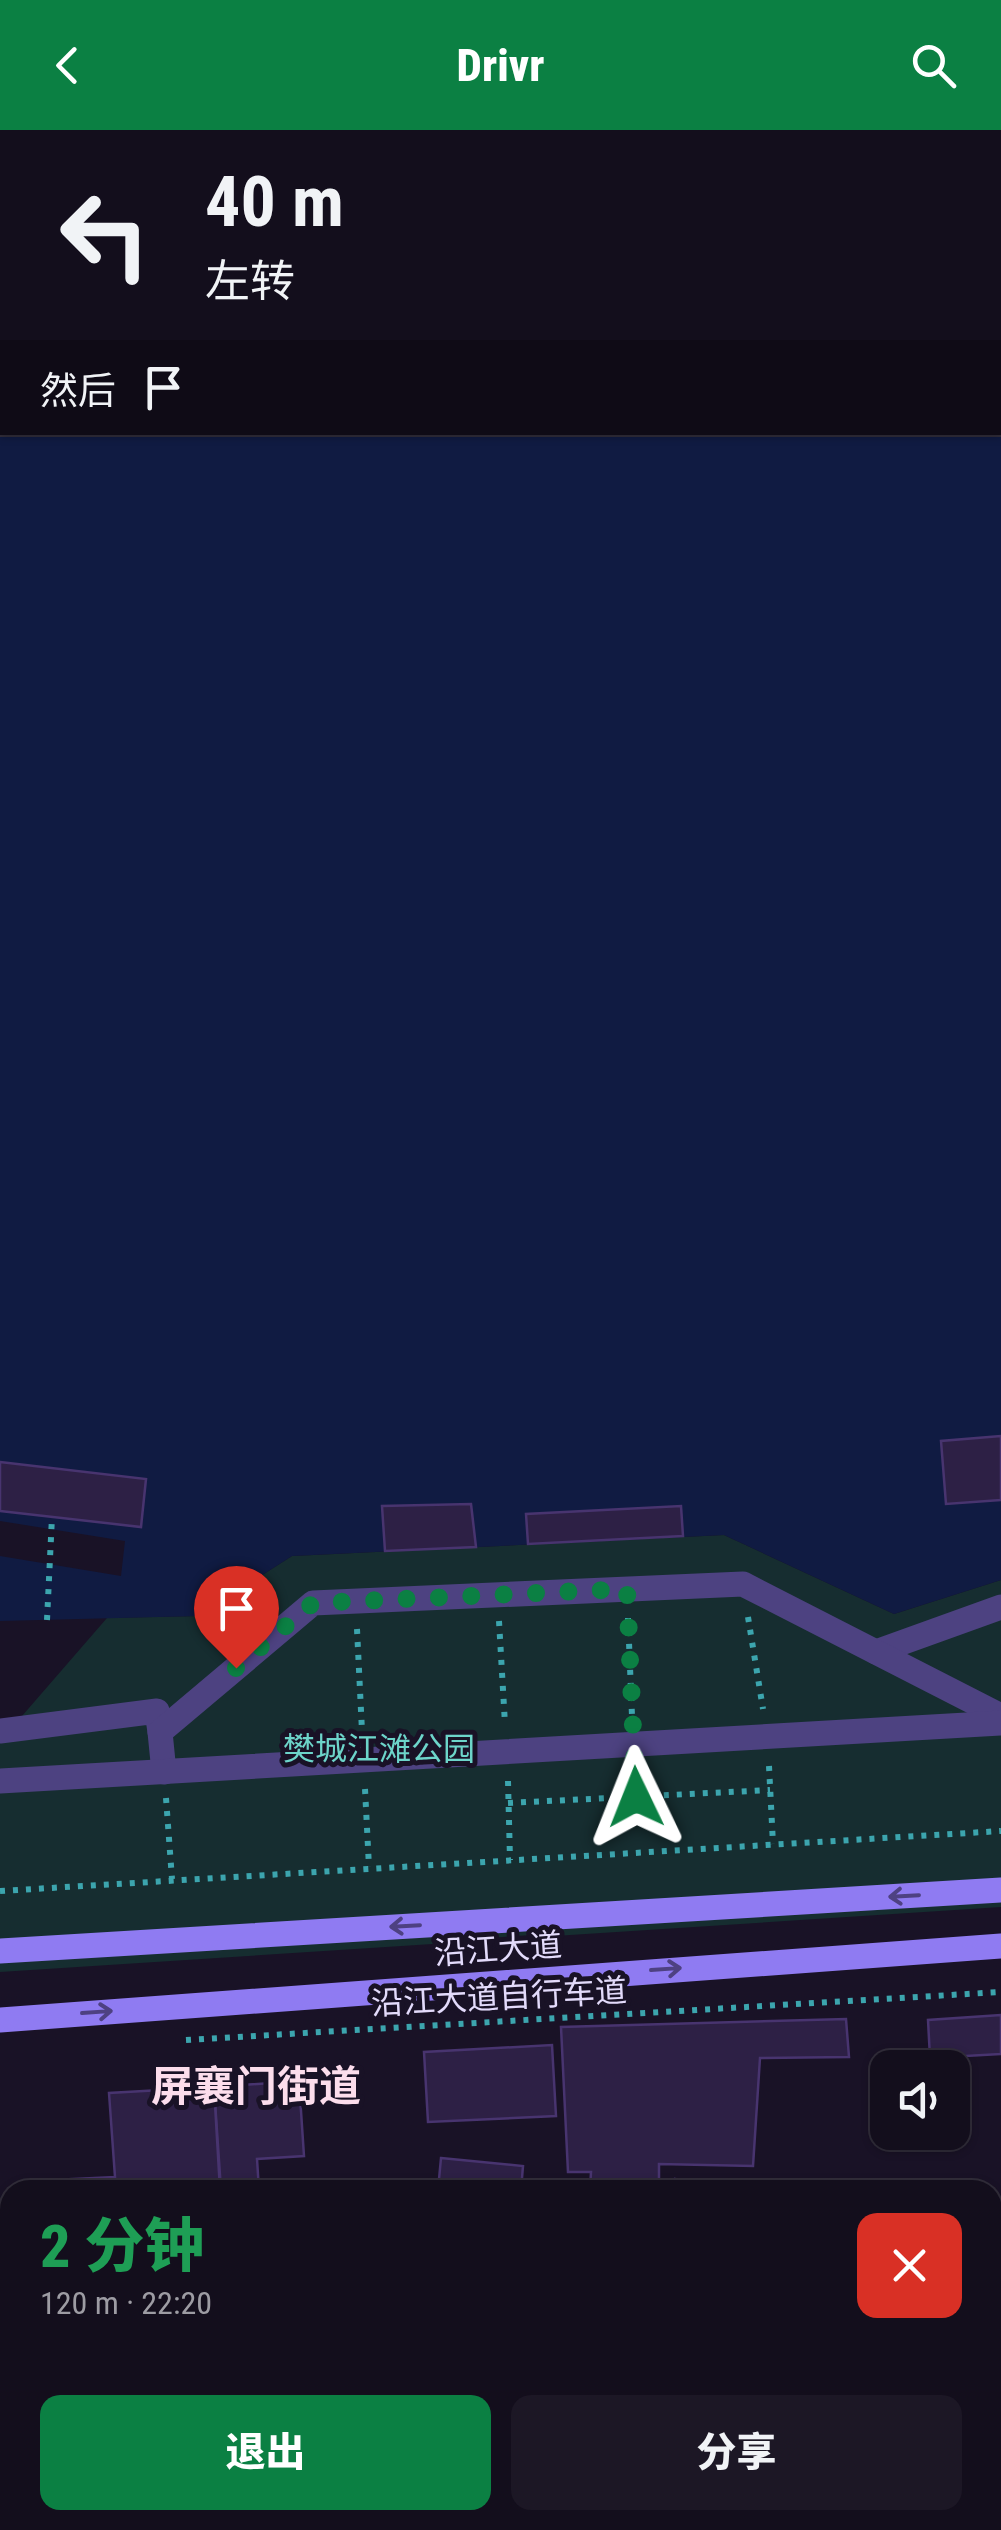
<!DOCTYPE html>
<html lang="zh">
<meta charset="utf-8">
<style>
:root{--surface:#130e1c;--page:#1c1725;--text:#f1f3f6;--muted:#9d9ca3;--line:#322e3b;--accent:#0b8043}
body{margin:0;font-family:"Roboto Condensed","Noto Sans SC",sans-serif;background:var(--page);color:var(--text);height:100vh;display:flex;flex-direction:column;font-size:38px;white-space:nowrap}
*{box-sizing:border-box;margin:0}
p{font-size:32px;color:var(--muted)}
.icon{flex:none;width:55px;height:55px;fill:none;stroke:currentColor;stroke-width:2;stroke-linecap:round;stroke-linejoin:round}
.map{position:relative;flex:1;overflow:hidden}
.sheet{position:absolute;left:0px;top:2050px;width:1002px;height:350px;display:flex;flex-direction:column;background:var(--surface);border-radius:30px 30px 0 0;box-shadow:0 2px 8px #0004,0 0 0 2px var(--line)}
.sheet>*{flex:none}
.banner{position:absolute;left:0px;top:0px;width:1002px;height:305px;box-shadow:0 2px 8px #0004,0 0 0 2px var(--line);background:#130e1c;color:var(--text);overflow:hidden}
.fabs{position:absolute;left:870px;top:1920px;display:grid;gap:20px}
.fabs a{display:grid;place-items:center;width:100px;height:100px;border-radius:20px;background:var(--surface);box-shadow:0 2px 8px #0004,0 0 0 2px var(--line);font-size:50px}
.pin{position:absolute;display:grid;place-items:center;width:85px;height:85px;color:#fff;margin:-102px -42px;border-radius:50% 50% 50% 0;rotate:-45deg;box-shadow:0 0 10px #0007}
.pin .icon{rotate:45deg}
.me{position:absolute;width:110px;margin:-55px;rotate:358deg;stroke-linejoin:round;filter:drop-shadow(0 0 8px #0008)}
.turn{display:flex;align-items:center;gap:35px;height:210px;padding:0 40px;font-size:45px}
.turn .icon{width:130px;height:130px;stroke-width:2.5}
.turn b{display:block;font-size:70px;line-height:85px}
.then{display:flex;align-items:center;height:95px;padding:0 40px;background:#0003;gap:20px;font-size:38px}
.round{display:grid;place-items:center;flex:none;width:105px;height:105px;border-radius:20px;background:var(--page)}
.head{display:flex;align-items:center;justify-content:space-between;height:170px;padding:0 40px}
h1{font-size:60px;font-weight:800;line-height:75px;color:#1e9e55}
.button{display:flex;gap:20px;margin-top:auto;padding:20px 40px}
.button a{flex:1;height:115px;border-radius:20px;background:var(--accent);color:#fff;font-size:40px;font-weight:800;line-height:115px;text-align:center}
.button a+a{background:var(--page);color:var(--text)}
header{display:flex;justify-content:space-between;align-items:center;height:130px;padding:0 40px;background:var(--accent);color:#fff;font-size:45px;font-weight:800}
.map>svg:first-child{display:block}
.green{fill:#162d30}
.water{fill:#101b42;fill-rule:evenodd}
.pier{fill:#191226}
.building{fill:#2d2045;stroke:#48346f;stroke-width:2.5}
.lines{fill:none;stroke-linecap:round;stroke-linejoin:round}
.path{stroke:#3ca5ae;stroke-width:6;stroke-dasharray:5 8;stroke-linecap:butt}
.street{stroke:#4d4281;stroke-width:25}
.secondary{stroke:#8f7bf2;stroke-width:25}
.oneway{stroke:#4e4182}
.route{stroke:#0b8043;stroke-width:18;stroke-dasharray:0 32.4}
.labels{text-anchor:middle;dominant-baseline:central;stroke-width:10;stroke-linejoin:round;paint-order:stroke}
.park-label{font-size:32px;fill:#6dd5ca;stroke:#191226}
.street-label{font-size:32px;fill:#e3dbfb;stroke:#191226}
.district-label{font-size:42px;font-weight:bold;fill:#fcddec;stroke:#191226}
</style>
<header><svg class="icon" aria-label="back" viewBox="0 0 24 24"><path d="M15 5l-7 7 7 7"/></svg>Drivr<svg class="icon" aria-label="search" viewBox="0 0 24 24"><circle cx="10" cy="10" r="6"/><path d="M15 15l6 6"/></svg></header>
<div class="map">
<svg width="1001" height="2400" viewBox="0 0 1001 2400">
<rect width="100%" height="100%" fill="#191226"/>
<!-- green -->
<path class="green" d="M724 1405 894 1484 1001 1450V1777L0 1842V1601H9L107 1488 198 1486 292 1426Z"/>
<!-- water -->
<path class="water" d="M0 0H1001V1450L894 1484 724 1405 292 1426 198 1486 0 1491ZM2 2H1000V302H2Z"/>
<!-- pier -->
<path class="pier" d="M0 1391 125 1411 121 1446 0 1426Z"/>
<!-- building -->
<g class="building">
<path d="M1001 1306V1370L946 1374 941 1311Z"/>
<path d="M0 1332 146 1349 141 1397 0 1381Z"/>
<path d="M471 1374 476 1417 385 1421 382 1376Z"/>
<path d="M681 1376 683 1406 528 1414 526 1384Z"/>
<path d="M1001 1885V1924L930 1928 928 1890Z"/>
<path d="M846 1889 849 1927 760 1928 753 2036 659 2034V2060H590L591 2042H568L561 1897Z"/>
<path d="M552 1915 556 1986 428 1992 424 1922Z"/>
<path d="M299 1951 304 2026 257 2029 259 2060H221L214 1957Z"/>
<path d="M214 1957 220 2060H55L54 2050 115 2047 109 1963Z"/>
<path d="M441 2028 523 2036 521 2060H438Z"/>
<path d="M675 2049 747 2060H673Z"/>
<path d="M931 2053 983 2057 982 2060H930Z"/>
<path d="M0 2139 10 2140V2299L0 2298Z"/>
<path d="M0 2367 10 2368V2390H27L26 2400H0Z"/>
<path d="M54 2390H166L167 2400H54Z"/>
<path d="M205 2390H298V2400H204Z"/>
<rect x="456" y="2390" width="83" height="10"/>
<path d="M590 2390H632L631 2400H589Z"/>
<path d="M655 2390H746L745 2400H654Z"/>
<path d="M763 2390H971L970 2400H763Z"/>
</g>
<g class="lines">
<!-- path -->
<g class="path">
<path d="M748 1487 763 1579"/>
<path d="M628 1488 632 1586"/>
<path d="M47 1490 52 1387"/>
<path d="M499 1491 505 1594"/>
<path d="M357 1499 362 1601"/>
<path d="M769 1636 773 1714"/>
<path d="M635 1643V1667"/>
<path d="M508 1651 510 1730"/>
<path d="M365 1659 369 1737"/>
<path d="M166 1668 172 1749"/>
<path d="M508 1673 770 1660"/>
<path d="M0 1761 1001 1701"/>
<path d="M186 1910 1001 1862"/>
</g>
<!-- street -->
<g class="street">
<path d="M876 1522 1001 1477"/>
<path d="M0 1601 157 1581 160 1602"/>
<path d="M164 1642 160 1602 313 1473 743 1454 1001 1586"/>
<path d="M0 1651 1001 1593"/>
</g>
<!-- secondary -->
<g class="secondary">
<path d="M0 1821 1001 1760"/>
<path d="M0 1890 1001 1816"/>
</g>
</g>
<!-- one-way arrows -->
<defs><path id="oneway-shaft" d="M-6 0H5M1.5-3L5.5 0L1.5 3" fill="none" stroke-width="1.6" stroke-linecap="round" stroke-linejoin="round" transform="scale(2.5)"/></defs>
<g class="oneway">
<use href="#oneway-shaft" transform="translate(904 1766) rotate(177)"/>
<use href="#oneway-shaft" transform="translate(405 1796) rotate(177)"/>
<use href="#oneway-shaft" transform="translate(666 1839) rotate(-4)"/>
<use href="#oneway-shaft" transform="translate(97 1882) rotate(-4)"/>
</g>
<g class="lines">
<!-- route -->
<path class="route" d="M236 1538 313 1473 627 1459 636 1667"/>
</g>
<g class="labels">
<!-- park labels -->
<g class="park-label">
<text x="379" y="1619">樊城江滩公园</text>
</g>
<!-- street labels -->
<g class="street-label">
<text transform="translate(498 1819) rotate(-4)">沿江大道</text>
<text transform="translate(499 1867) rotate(-3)">沿江大道自行车道</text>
</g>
<!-- district labels -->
<g class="district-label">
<text x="256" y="1956">屏襄门街道</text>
</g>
</g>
</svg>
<div class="fabs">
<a><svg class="icon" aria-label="sound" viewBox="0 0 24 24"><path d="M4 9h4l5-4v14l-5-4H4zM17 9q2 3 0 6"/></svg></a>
</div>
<div class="pin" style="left:236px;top:1538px;background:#d93025"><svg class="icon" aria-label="arrive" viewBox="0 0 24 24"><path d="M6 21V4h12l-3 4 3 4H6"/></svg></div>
<svg class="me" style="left:636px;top:1667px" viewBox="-20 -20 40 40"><path d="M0-17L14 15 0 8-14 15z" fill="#0b8043" stroke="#fff" stroke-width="4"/></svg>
<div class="banner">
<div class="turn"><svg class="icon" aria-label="left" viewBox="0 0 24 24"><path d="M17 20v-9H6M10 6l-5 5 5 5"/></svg><div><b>40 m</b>左转</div></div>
<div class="then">然后<svg class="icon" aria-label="arrive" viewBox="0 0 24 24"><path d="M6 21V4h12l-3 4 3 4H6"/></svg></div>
</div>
<section class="sheet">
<div class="head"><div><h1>2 分钟</h1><p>120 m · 22:20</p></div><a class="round" style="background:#d93025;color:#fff"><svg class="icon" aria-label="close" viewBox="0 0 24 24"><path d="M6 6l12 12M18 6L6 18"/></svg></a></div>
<div class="button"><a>退出</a><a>分享</a></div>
</section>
</div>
